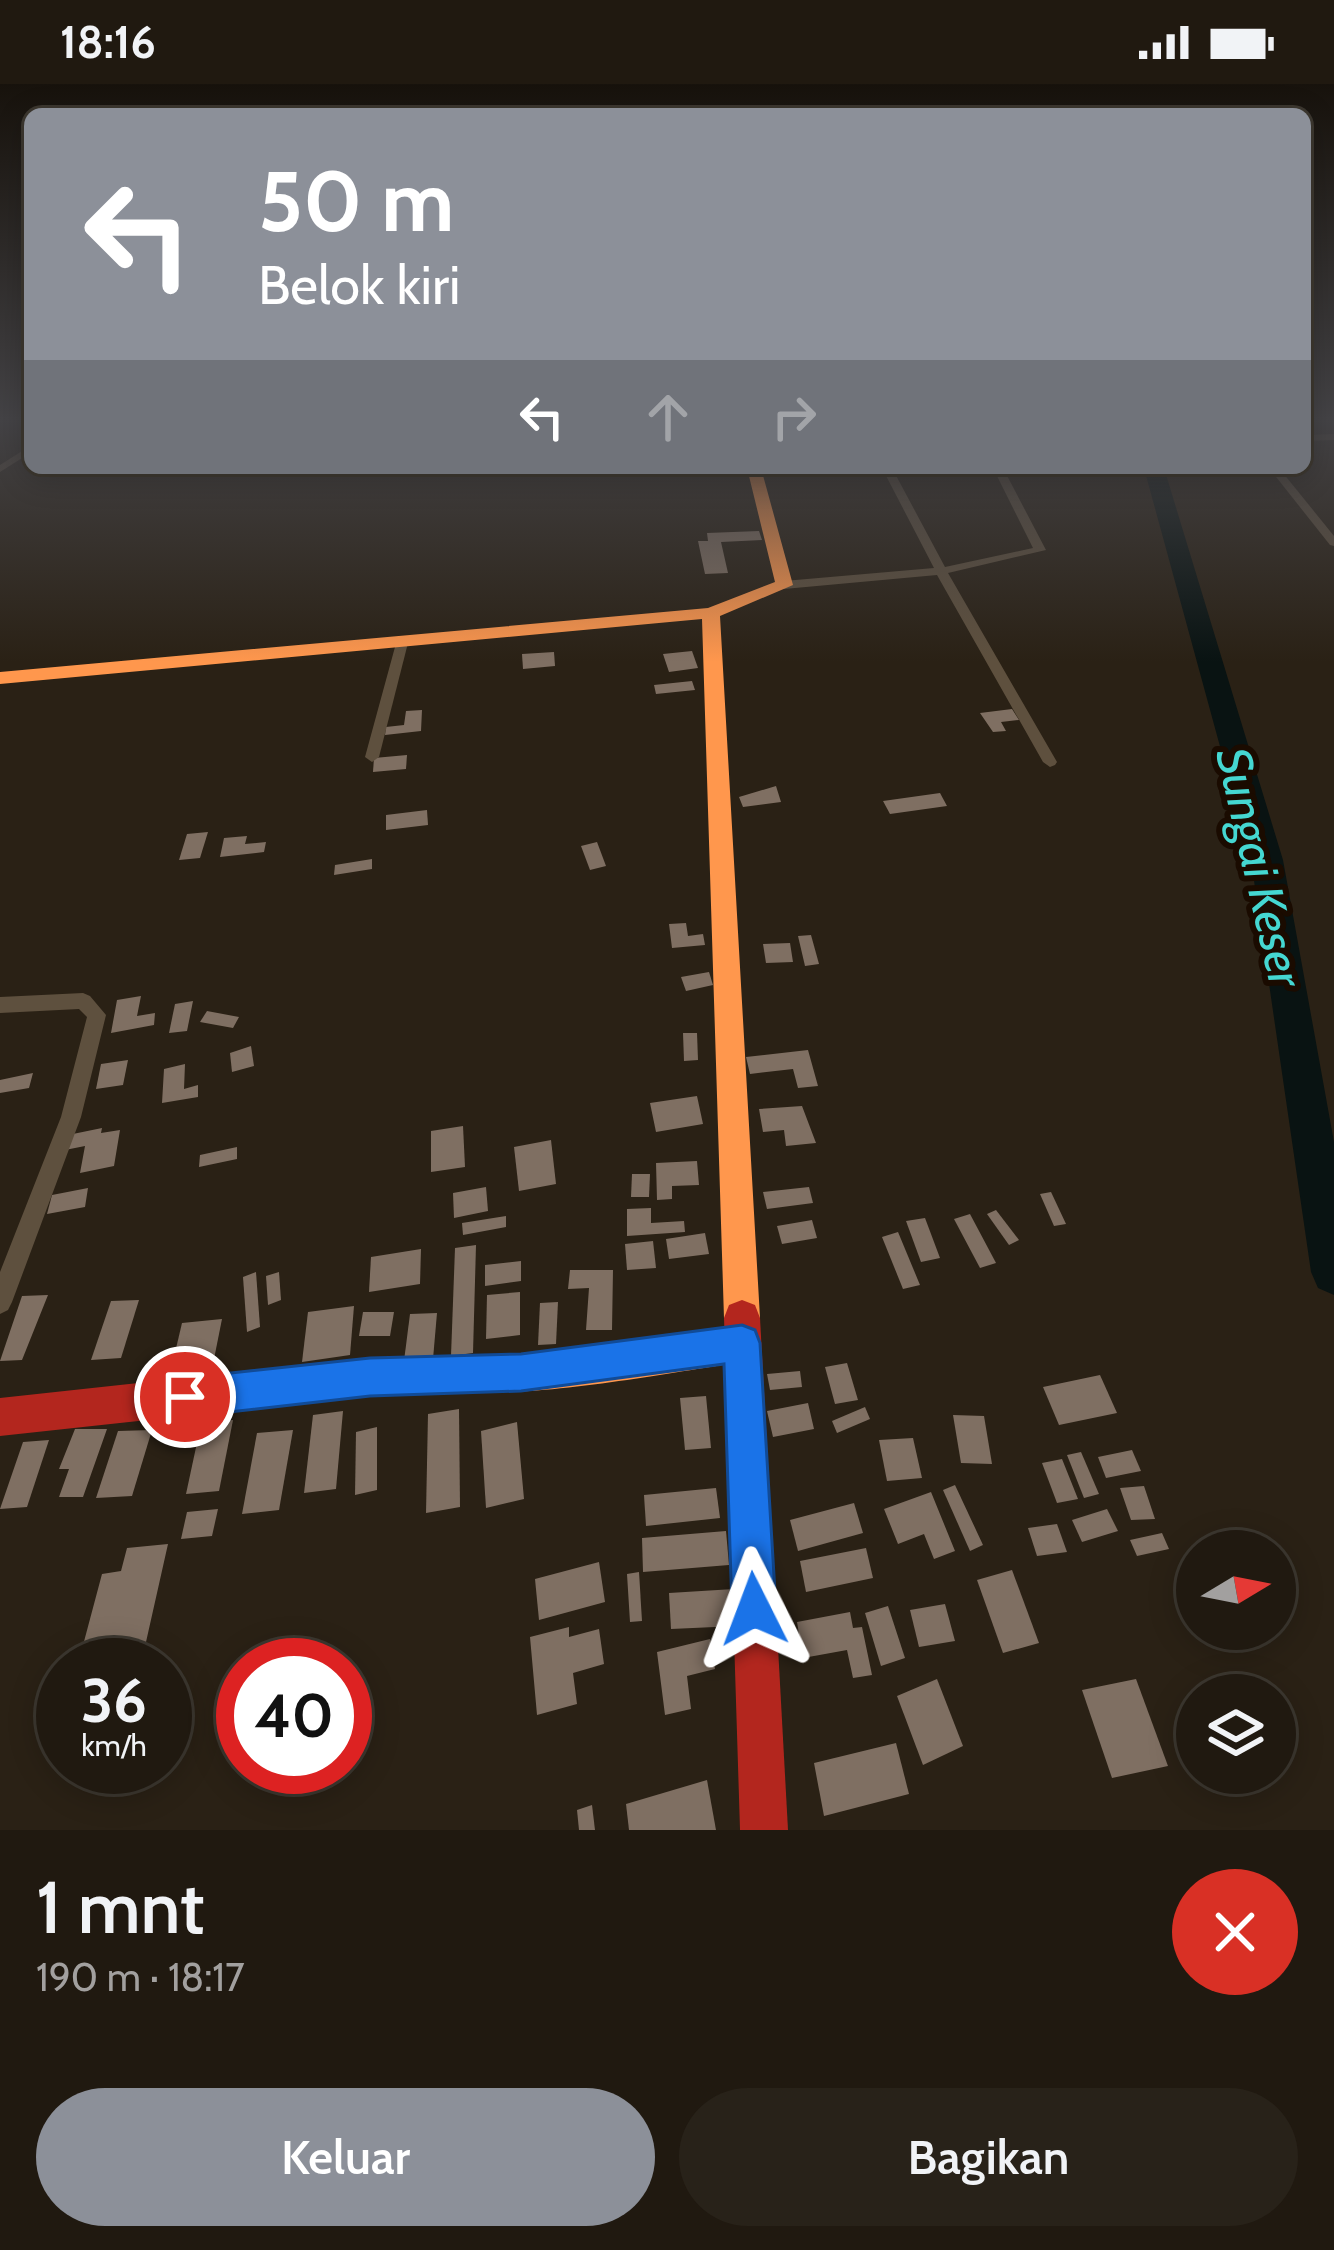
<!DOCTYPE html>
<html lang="id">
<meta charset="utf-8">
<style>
:root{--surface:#201910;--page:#282219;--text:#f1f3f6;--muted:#a2a09f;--line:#3d3830;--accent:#8c9099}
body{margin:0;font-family:Cabin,sans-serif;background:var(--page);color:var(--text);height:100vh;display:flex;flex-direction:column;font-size:45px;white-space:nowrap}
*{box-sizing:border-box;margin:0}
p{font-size:39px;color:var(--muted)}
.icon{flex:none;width:66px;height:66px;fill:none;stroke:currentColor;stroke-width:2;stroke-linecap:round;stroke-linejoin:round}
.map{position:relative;height:1746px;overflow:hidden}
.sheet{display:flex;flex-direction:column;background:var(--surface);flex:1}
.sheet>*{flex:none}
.hud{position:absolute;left:24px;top:24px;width:1287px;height:366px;border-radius:18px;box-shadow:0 6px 30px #0003,0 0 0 3px var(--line);background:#8c9099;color:#fff;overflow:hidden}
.needle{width:78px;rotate:80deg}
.controls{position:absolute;left:1176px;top:1446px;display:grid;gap:24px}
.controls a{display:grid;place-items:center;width:120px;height:120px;border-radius:50%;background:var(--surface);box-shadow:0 6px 30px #0003,0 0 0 3px var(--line);font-size:60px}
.speed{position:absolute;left:36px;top:1554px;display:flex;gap:24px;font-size:60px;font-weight:700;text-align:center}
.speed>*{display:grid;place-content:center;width:156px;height:156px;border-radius:50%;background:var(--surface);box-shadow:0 6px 30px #0003,0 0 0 3px var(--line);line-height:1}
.speed small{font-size:30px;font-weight:400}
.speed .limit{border:18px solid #d22;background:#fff;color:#111}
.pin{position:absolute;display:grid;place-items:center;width:102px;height:102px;color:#fff;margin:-51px;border:6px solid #fff;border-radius:50%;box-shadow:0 3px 12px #0007}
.me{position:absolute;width:132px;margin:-66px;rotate:357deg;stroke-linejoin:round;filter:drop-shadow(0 0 9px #0008)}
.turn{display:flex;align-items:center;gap:42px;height:252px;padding:0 36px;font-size:54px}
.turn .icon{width:156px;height:156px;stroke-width:2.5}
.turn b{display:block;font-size:84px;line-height:102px}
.lanes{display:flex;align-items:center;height:114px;padding:0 36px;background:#0003;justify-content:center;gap:60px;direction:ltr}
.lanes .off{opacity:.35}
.round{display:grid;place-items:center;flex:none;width:126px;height:126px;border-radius:63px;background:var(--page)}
.headline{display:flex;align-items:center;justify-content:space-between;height:204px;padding:0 36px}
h1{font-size:72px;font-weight:600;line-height:90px}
.button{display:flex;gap:24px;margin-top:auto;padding:24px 36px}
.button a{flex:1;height:138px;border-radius:72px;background:var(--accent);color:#fff;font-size:48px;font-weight:600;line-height:138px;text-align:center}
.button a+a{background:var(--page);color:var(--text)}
.status{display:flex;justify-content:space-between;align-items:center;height:84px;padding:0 60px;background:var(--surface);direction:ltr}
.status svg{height:33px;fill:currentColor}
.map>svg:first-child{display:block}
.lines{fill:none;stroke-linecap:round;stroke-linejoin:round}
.river{fill:#091312;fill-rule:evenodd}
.building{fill:#7f6f62}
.street{fill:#5e503e;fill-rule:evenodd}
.slow{fill:#ff974d;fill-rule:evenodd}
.jam{fill:#b3261e;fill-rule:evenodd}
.route{fill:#1a73e8;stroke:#114b97;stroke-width:3}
.labels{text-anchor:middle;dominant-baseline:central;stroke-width:12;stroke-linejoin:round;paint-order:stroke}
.water-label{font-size:48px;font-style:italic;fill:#45d7d1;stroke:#1a0b00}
</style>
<div class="status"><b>18:16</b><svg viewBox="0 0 49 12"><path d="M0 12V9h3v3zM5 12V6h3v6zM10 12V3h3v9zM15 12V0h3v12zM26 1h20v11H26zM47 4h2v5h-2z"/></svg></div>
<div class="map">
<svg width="1334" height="1746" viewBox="0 0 1334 1746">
<rect width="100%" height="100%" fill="#2a2115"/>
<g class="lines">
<!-- river -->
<path class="river" d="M1144 384H1164L1283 776 1334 1058V1211L1318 1204 1311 1188 1251 776Z"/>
</g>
<!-- building -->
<g class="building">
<path d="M759 447 762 456 721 458 728 489 705 490 698 457H708L707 449Z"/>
<path d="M692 567 698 584 669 588 663 570Z"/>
<path d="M554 568 555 582 523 585 522 570Z"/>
<path d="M692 597 695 606 656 610 654 601Z"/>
<path d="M1012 625 1019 636 1001 638 1006 647 993 648 980 629Z"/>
<path d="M422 626 421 647 385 651 386 643 404 641 406 627Z"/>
<path d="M407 671 406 685 373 688 374 674Z"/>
<path d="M776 702 781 718 743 723 739 713Z"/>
<path d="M940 709 947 722 890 730 883 717Z"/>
<path d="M427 726 428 741 386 746V731Z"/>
<path d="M208 748 200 774 179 776 187 750Z"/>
<path d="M247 752 245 760 266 758 264 768 220 773 224 754Z"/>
<path d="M597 758 606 782 590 786 581 762Z"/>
<path d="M372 775V785L334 791 335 781Z"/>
<path d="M686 839 688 852 703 850 705 861 672 864 669 840Z"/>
<path d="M811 851 819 880 805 882 798 852Z"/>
<path d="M790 859 793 878 766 879 763 860Z"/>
<path d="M709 888 713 901 686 907 681 893Z"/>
<path d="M141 912 137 932 155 929 154 941 111 949 117 916Z"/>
<path d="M193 917 187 947 169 949 175 920Z"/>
<path d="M207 927 239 933 233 944 200 938Z"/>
<path d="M683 949H697L698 976 684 977Z"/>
<path d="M251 962 254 982 232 988 230 969Z"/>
<path d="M808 966 818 1002 798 1004 793 985 750 990 746 973Z"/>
<path d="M128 976 123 1001 96 1005 101 980Z"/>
<path d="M185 980 184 1005 198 1001V1013L162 1019 164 985Z"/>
<path d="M33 989 29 1004 0 1009V996Z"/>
<path d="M697 1012 703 1040 656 1048 650 1019Z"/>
<path d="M802 1022 816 1059 786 1062 784 1046 763 1048 759 1025Z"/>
<path d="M463 1042 465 1083 431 1088V1047Z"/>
<path d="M102 1044 101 1049 120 1046 114 1082 80 1089 85 1062 65 1066 68 1051Z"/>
<path d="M551 1056 556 1100 519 1107 514 1063Z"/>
<path d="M237 1063V1075L199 1083 200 1071Z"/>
<path d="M697 1077 699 1101 672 1102V1115L657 1116 656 1079Z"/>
<path d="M632 1090H650L649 1113H631Z"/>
<path d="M486 1103 488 1127 454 1134 453 1109Z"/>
<path d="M809 1103 813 1119 767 1125 763 1108Z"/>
<path d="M88 1104 85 1123 47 1130 52 1111Z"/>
<path d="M1051 1108 1066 1140 1054 1142 1040 1110Z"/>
<path d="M651 1124V1139L684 1137 685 1148 627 1152V1125Z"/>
<path d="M996 1126 1019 1156 1009 1161 987 1130Z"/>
<path d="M970 1130 996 1179 980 1184 954 1135Z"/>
<path d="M506 1132V1143L463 1151 462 1139Z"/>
<path d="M925 1134 940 1174 921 1178 906 1137Z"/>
<path d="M812 1136 817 1154 782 1160 777 1142Z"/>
<path d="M898 1148 920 1201 903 1205 882 1153Z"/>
<path d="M705 1149 709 1170 669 1175 666 1155Z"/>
<path d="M653 1157 656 1184 627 1186 625 1160Z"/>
<path d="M476 1161 473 1269 451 1272 455 1164Z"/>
<path d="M421 1165 420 1200 369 1208 371 1173Z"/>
<path d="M521 1177V1197L485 1202V1181Z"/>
<path d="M570 1186H613L612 1246H586L589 1204 568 1205Z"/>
<path d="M256 1188 260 1243 247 1248 243 1193Z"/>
<path d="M279 1188 281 1216 268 1221 266 1192Z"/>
<path d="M520 1208V1251L486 1255 487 1211Z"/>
<path d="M48 1211 22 1276 0 1277 22 1212Z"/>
<path d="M139 1216 121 1274 91 1276 111 1217Z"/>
<path d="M558 1218 556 1260 538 1261 540 1219Z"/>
<path d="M354 1222 350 1271 302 1278 308 1228Z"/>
<path d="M363 1228H394L390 1252H359Z"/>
<path d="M437 1229 433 1275 404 1277 410 1230Z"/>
<path d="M222 1235 212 1285 170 1290 182 1239Z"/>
<path d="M847 1279 858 1316 835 1320 825 1283Z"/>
<path d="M800 1287 802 1303 770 1306 767 1290Z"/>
<path d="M1100 1291 1117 1329 1059 1341 1043 1303Z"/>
<path d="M706 1312 711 1364 685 1366 680 1314Z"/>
<path d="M808 1319 814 1345 773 1353 767 1327Z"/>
<path d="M865 1323 870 1335 837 1349 832 1337Z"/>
<path d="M459 1325 460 1423 426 1429 428 1330Z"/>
<path d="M343 1327 336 1405 304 1409 313 1331Z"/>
<path d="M953 1331 984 1332 992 1380 961 1379Z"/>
<path d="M233 1336 219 1407 186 1410 201 1340Z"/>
<path d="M517 1338 524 1415 486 1424 481 1347Z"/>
<path d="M377 1343V1406L355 1411 356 1348Z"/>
<path d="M75 1345H107L83 1413H59L69 1385H59Z"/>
<path d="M152 1346 132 1412 96 1414 118 1347Z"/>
<path d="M293 1346 279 1426 242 1430 257 1349Z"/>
<path d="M913 1354 922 1394 887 1397 879 1356Z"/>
<path d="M49 1356 27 1423 0 1425 23 1358Z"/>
<path d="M1132 1366 1141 1387 1106 1394 1098 1373Z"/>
<path d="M1081 1368 1099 1410 1084 1414 1067 1371Z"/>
<path d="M1062 1375 1078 1415 1057 1419 1042 1379Z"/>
<path d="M955 1401 983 1461 970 1467 943 1406Z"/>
<path d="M1144 1402 1155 1435 1131 1436 1120 1404Z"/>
<path d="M716 1404 720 1434 646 1442 644 1411Z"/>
<path d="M931 1408 955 1467 934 1475 924 1450 898 1460 884 1425Z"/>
<path d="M854 1419 863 1449 798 1467 790 1436Z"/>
<path d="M218 1425 212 1452 181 1455 187 1428Z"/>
<path d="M1107 1425 1118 1447 1082 1458 1072 1436Z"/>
<path d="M1057 1440 1067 1468 1037 1472 1028 1444Z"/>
<path d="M726 1447 729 1481 643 1488 642 1454Z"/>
<path d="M1162 1449 1169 1465 1137 1472 1130 1456Z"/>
<path d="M168 1460 146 1558 82 1565 102 1490 121 1487 127 1464Z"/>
<path d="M866 1464 873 1494 806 1508 800 1477Z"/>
<path d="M599 1478 605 1518 539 1536 535 1495Z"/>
<path d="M1012 1486 1039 1559 1003 1569 977 1496Z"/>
<path d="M639 1488 642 1537 630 1538 627 1490Z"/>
<path d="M734 1505 737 1542 671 1545 669 1509Z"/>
<path d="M945 1520 955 1557 919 1563 910 1526Z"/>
<path d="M888 1522 905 1574 881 1582 865 1529Z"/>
<path d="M850 1528 853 1544 862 1543 872 1591 853 1594 847 1566 803 1574 797 1538Z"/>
<path d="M569 1543V1553L599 1545 604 1580 573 1589 577 1620 537 1631 530 1553Z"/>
<path d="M710 1555 715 1585 687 1592 691 1625 665 1631 657 1568Z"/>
<path d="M937 1595 963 1662 923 1681 897 1612Z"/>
<path d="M1136 1595 1168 1682 1112 1694 1082 1606Z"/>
<path d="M896 1659 909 1710 824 1732 814 1679Z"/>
<path d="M707 1696 716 1746H629L626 1720Z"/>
<path d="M592 1721 595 1746H579L577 1726Z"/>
</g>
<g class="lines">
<!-- street -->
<g class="street">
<path d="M1334 350V356L1305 357V351Z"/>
<path d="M30 362V369L0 388V381Z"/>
<path d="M882 384H892L945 483 1033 464 993 384H1003L1046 466 948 489 1057 678 1055 681 1050 683 1043 678 937 491 784 505 778 501 784 497 934 484Z"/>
<path d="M1269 384H1279L1334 452V462L1330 461Z"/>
<path d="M398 552 409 555 379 673 372 678 365 673Z"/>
<path d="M83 909 90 912 106 931 81 1033 12 1218 8 1226 0 1230V1188L61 1033 87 933 79 925 0 929V913Z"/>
</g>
<!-- slow -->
<path class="slow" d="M747 384H761L793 501 720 532 760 1234 754 1247 760 1260 755 1273 742 1278C685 1286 503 1321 459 1303L453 1290 459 1277 472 1271 522 1270 728 1244 724 1234 702 535 0 600V588L708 524 775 498Z"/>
<!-- jam -->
<g class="jam">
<path d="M742 1216 755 1221 760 1234 788 1746H740L724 1234 729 1221Z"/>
<path d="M472 1271 485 1277 491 1290 485 1303 472 1309 370 1312 0 1352V1314L370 1274Z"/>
</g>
</g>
<!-- sky -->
<linearGradient id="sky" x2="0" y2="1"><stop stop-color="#17120c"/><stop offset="0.58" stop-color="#444346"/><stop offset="1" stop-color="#444346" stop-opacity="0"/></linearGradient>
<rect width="1334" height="578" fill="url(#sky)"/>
<!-- route -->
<path class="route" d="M742 1241 755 1246 760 1259 776 1525 769 1540 754 1547 738 1540 732 1525 724 1280 521 1307 370 1312 185 1333 171 1327 166 1313 171 1300 185 1294 370 1274 521 1270Z"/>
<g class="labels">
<!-- water labels -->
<g class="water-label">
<text transform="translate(1260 783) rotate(77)">Sungai Keser</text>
</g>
</g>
</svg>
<div class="controls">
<a><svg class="needle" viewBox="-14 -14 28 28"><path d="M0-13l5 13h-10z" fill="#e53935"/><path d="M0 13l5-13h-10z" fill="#a2a09f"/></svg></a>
<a><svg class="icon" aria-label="layers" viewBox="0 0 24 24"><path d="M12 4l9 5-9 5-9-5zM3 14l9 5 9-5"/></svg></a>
</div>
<div class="speed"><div>36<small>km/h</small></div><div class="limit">40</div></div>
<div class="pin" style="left:185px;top:1313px;background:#d93025"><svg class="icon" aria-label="arrive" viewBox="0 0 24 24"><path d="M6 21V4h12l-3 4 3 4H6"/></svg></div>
<svg class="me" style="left:754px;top:1525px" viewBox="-20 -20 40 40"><path d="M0-17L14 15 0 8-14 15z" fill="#1a73e8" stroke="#fff" stroke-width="4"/></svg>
<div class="hud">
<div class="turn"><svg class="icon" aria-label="left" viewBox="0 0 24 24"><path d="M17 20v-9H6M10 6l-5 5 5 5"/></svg><div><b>50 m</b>Belok kiri</div></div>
<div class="lanes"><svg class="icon" aria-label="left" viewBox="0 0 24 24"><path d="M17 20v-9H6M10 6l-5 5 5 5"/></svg><svg class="icon off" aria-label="ahead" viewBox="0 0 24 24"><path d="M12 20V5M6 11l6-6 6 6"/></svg><svg class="icon off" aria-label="right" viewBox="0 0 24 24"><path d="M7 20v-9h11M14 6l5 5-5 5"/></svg></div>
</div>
</div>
<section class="sheet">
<div class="headline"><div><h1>1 mnt</h1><p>190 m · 18:17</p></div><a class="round" style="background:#d93025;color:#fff"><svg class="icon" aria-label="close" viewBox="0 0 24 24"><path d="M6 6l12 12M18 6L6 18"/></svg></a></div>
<div class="button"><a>Keluar</a><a>Bagikan</a></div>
</section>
